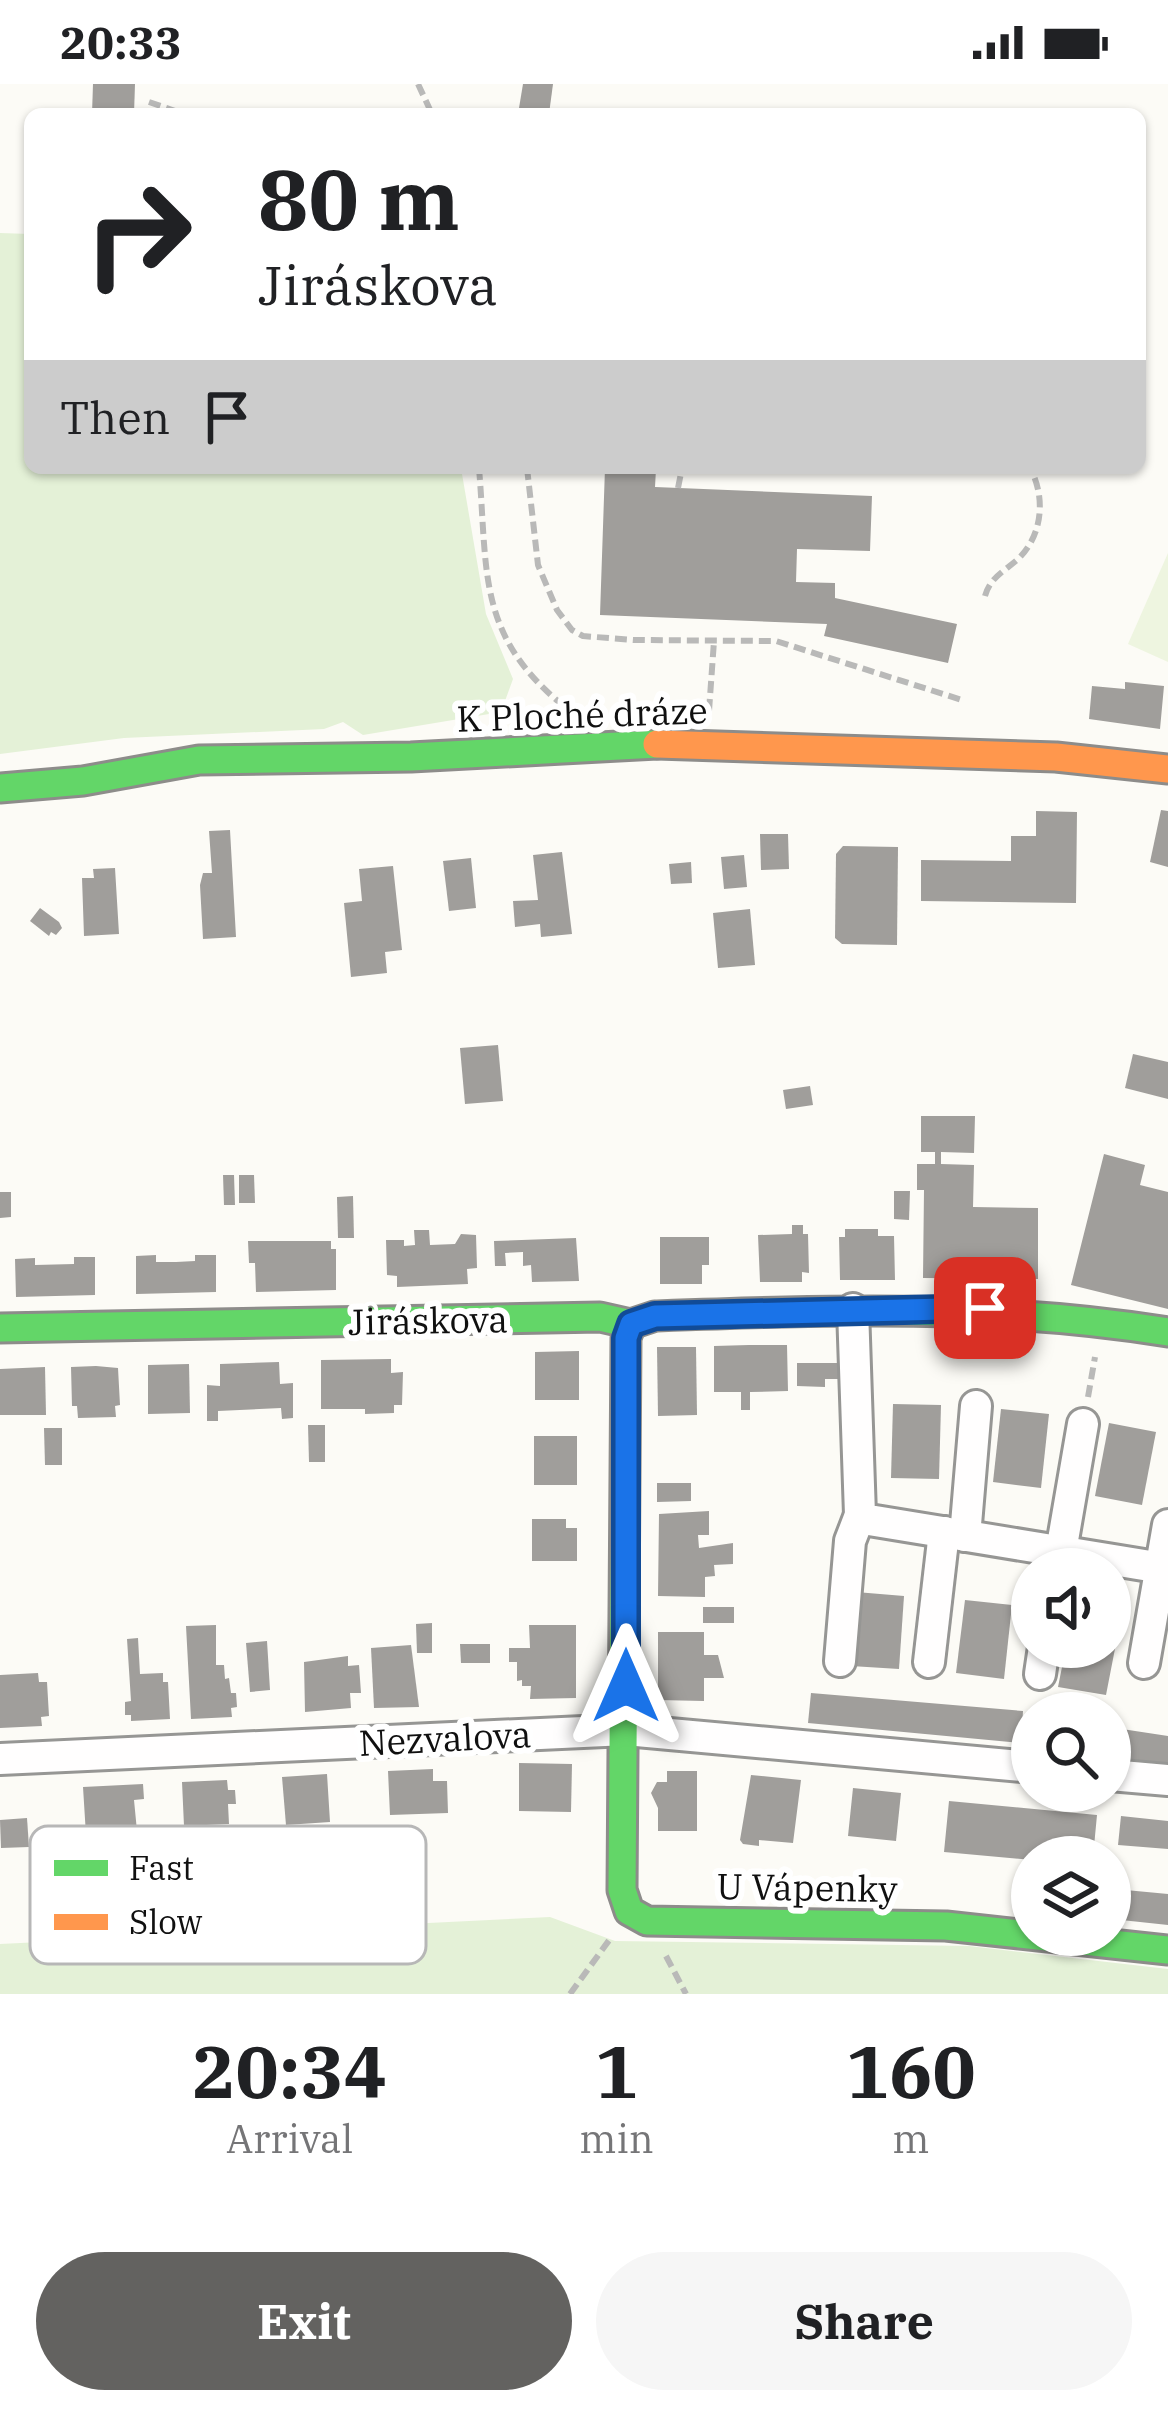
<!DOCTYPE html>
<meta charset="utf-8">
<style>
:root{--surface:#fff;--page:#f6f6f6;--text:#202124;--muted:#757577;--accent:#636260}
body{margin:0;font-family:"IBM Plex Serif",serif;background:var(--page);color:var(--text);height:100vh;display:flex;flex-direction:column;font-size:45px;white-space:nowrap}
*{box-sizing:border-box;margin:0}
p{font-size:39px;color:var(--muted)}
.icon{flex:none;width:66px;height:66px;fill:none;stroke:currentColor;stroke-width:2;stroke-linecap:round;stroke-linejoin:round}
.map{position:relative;height:1910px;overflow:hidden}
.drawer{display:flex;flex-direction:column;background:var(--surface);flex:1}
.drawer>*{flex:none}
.hud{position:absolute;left:24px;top:24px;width:1122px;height:366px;border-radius:18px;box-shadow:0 3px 9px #0004;background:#fff;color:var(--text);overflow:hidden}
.fabs{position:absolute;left:1011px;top:1464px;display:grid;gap:24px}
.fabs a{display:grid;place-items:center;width:120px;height:120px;border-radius:50%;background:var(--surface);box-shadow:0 3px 9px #0004;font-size:60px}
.pin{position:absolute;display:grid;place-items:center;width:102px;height:102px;color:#fff;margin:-51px;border-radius:24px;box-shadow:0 6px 18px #0006}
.me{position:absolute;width:132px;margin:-66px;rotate:0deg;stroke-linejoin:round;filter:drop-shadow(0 0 9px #0008)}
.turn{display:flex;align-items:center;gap:42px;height:252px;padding:0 36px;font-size:54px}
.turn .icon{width:156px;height:156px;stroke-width:2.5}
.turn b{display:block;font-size:84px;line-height:102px}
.then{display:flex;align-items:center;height:114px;padding:0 36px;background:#0003;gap:24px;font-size:45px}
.eta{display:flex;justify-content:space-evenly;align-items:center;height:204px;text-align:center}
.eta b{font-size:72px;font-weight:700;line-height:84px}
.primary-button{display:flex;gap:24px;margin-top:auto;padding:24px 36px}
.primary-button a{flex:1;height:138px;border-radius:72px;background:var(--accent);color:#fff;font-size:48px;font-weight:700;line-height:138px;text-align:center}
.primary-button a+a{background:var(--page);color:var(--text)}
.status{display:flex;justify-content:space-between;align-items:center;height:84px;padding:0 60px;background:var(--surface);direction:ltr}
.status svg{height:33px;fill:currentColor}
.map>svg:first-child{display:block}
.green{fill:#e4f1d7}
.pitch{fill:#eef5e0}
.building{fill:#a09e9b}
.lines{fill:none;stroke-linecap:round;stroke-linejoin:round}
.street-casing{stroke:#969694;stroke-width:36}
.fast-casing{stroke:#8d8c8a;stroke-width:33}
.slow-casing{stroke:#8d8c8a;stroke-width:33}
.path{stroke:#b9b9b8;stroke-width:6;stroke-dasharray:12 6;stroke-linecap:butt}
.street{stroke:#fffefe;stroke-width:30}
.fast{stroke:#63d668;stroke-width:27}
.slow{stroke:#ff974d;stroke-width:27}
.route-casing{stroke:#114b97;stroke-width:30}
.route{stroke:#1a73e8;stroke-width:21}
.labels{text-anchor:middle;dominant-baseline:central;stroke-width:12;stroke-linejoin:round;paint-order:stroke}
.street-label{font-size:36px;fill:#101010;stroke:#fff}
.key{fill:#fff;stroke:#b7b7b7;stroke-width:3}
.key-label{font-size:33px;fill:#101010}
</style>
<div class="status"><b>20:33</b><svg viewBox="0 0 49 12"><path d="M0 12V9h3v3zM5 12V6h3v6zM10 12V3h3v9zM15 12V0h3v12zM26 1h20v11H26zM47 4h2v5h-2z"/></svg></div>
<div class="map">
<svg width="1168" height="1910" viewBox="0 0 1168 1910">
<rect width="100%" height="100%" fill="#fcfbf6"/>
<!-- green -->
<g class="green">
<path d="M0 149 30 150V384H461L486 530 513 595 501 628 363 651 343 638 324 645 124 654 0 670Z"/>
<path d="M550 1833 615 1857 969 1862 1168 1885V1910H0V1860Z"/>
</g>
<!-- pitch -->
<path class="pitch" d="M1168 469V578L1128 560Z"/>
<!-- building -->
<g class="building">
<path d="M93 0H135L134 30H92Z"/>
<path d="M523 0H553L549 30H518Z"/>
<path d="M605 384 656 385 655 403 872 412 870 467 797 465 796 498 835 499V514L957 540 948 579 824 552 827 540 600 531Z"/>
<path d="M1125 598 1164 602 1160 645 1089 635 1092 602 1125 605Z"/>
<path d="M1161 726 1168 727V783L1150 778Z"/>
<path d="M1036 727 1077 728 1076 819 921 817V776L1011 777V752H1036Z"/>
<path d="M230 746 236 853 203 855 200 801 203 789H212L209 747Z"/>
<path d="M760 750H788L789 785 761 786Z"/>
<path d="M843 762 898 763 897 861 842 860 835 854 836 770Z"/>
<path d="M562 768 572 850 541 853 540 840 515 843 513 817 538 816 533 771Z"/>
<path d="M744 771 747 803 724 805 721 773Z"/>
<path d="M471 774 476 824 449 827 443 777Z"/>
<path d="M691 778 692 799 671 800 669 780Z"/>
<path d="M393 782 402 866 385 868 387 889 351 893 344 819 362 817 359 785Z"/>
<path d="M115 784 119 850 84 852 82 794H94L93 785Z"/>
<path d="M40 824 59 838 62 844 56 851 51 848 49 852 30 837Z"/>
<path d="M750 825 755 881 718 884 713 829Z"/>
<path d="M498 961 503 1017 465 1020 460 964Z"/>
<path d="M1133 970 1168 978V1015L1125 1004Z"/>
<path d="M810 1002 813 1021 786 1025 783 1006Z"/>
<path d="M921 1032H975L974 1069 941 1068V1080L974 1081 973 1123 1038 1124V1195L923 1194 924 1106H917V1080H935V1068H921Z"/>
<path d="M1104 1070 1145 1081 1140 1101 1168 1108V1225L1071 1201Z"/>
<path d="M223 1091H234L235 1121H224Z"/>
<path d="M239 1091H254L255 1119H239Z"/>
<path d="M894 1107H910L909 1136 894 1135Z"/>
<path d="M0 1108H11V1133L0 1134Z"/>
<path d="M353 1112 354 1154H338L337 1113Z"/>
<path d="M792 1141H803V1150H808L809 1189 802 1188V1198H760L758 1151 792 1150Z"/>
<path d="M845 1145H878V1152H894L895 1196H840L839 1153H845Z"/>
<path d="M414 1146H429L430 1161 455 1160 461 1150 476 1151 477 1184 467 1185 468 1200 397 1203V1192L387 1191 386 1156H404V1162L415 1161Z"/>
<path d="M660 1153H709V1181H702V1200H660Z"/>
<path d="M576 1154 579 1197 532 1198 531 1181 523 1182V1168L505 1169 506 1182H495L494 1157Z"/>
<path d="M248 1157H331V1165H336V1206L256 1208 255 1179H249Z"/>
<path d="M156 1171V1178H176L195 1177V1171H216V1208L136 1210V1172Z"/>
<path d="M74 1173H95V1211L16 1213 15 1175 35 1174V1181L74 1180Z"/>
<path d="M749 1261H787L788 1307 750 1308V1326H741V1308H714V1262Z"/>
<path d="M657 1263H696L697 1331 658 1332Z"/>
<path d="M579 1267V1316H535V1268Z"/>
<path d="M391 1275V1289L403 1288 402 1321H394V1329L365 1330V1325H321V1276Z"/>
<path d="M279 1278 280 1300 293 1299V1334L282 1335 281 1324 218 1327V1337H207V1301L220 1302V1280Z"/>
<path d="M797 1279H841L842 1295H825V1303L797 1302Z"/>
<path d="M189 1280 190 1329 148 1330V1281Z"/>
<path d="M96 1282 118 1284 120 1321 115 1322 116 1333 78 1334 77 1322H72L71 1283Z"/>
<path d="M45 1283 46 1331H0V1285Z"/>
<path d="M893 1320 941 1321 939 1395 891 1394Z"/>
<path d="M1001 1325 1049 1330 1041 1404 993 1398Z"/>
<path d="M1109 1339 1156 1348 1142 1421 1095 1412Z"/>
<path d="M308 1341H325V1378H309Z"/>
<path d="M44 1344H62V1381H45Z"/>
<rect x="534" y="1352" width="43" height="49"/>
<path d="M657 1399H691V1417L657 1418Z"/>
<path d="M709 1427V1451H698L699 1464 733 1459V1480L714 1481 715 1492 705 1493V1513L658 1512 659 1430Z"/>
<path d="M532 1435H566V1444H577V1477H532Z"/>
<path d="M856 1508 904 1512 899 1585 851 1582Z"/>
<path d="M965 1516 1012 1521 1004 1595 956 1589Z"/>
<rect x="703" y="1523" width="31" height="16"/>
<path d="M1110 1537 1120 1539 1106 1611 1058 1603 1066 1563H1110Z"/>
<path d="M432 1539V1569H417L416 1540Z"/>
<path d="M216 1541V1581H224L225 1595 229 1594 231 1609H236L237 1623 231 1624 232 1633 191 1635 186 1542Z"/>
<path d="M529 1541H576V1614L530 1615 531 1602H522V1596L517 1597V1578H509V1564H530Z"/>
<path d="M658 1548H704V1571H718L724 1594H704V1617L658 1616Z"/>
<path d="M138 1554 140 1590 163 1589V1598H168L170 1635 131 1637V1631H125V1618L131 1617 127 1555Z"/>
<path d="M267 1557 270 1606 250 1608 246 1559Z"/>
<path d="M460 1560H490V1579H461Z"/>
<path d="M411 1561 419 1623 374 1624 371 1564Z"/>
<path d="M348 1572V1582L359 1581 361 1609H350L351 1624 305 1628 304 1578Z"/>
<path d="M38 1589 39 1598H47L49 1632 41 1633 42 1642 0 1644V1591Z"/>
<path d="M811 1609 1023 1627 1021 1659 808 1639Z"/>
<path d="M1122 1645 1168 1652V1681L1118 1673Z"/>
<path d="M519 1679 572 1680 571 1728 519 1727Z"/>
<path d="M433 1685V1697H447L448 1729 390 1731 388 1687Z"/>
<path d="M667 1687H697V1747H658V1724L651 1709 657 1698H667Z"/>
<path d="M327 1690 330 1738 286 1741 282 1693Z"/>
<path d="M751 1691 801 1696 793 1759 759 1756V1762L743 1760 740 1756Z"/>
<path d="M227 1696 228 1706H235L236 1720H228L229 1740 184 1742 182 1698Z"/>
<path d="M143 1700 144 1715 134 1716 137 1747 86 1751 83 1703Z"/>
<path d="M853 1704 901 1709 896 1757 848 1752Z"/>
<path d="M949 1717 1097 1731 1093 1773H1032V1776L944 1768Z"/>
<path d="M1121 1732 1168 1737V1765L1118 1761Z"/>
<path d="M27 1734 29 1763 1 1764 0 1736Z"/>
<path d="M1115 1805 1168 1810V1841L1112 1835Z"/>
</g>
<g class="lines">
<defs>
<g id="street">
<path d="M853 1225 860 1431 869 1436 1168 1485"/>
<path d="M965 1452 976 1322"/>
<path d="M1058 1485 1083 1340"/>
<path d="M840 1577 850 1457 860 1431"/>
<path d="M929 1578 944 1448"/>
<path d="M1144 1579 1168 1441"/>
<path d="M1040 1590 1044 1563"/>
<path d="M0 1675 626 1646 1032 1683"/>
<path d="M1110 1691 1168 1696"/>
</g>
<g id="fast">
<path d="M0 704 83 697 199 676 411 673 657 660"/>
<path d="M631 1240 626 1254 622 1806 629 1827 647 1837 946 1842 1168 1866"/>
<path d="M0 1244 600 1233 631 1240 655 1232C828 1226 997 1220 1168 1248"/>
</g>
<path id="slow" d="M657 660 1056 673 1168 685"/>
</defs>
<!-- street casing -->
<use href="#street" class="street-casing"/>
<!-- fast casing -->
<use href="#fast" class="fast-casing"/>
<!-- slow casing -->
<use href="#slow" class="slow-casing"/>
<!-- path -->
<g class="path">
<path d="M418 0 432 30"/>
<path d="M149 18 184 30"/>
<path d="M479 384C488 491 476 554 570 627"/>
<path d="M527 384 538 481 557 526 572 546 583 552 633 556 776 557 962 616"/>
<path d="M678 404 682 384"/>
<path d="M985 512C990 494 1003 488 1017 476 1043 452 1046 413 1030 384"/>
<path d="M709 627 714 557"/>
<path d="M1088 1313 1095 1273"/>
<path d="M666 1872 686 1910"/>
<path d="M570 1910 610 1855"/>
</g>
<!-- street -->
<use href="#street" class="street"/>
<!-- fast -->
<use href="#fast" class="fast"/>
<!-- slow -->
<use href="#slow" class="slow"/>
</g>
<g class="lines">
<defs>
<path id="route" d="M626 1602V1254L631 1240 655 1232 985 1224"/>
</defs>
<!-- route casing -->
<use href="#route" class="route-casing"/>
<!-- route -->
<use href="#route" class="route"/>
</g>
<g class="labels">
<!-- street labels -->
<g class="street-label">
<text transform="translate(582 630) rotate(-2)">K Ploché dráze</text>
<text transform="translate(428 1236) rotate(-1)">Jiráskova</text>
<text transform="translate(445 1654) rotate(-3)">Nezvalova</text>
<text transform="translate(807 1803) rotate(1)">U Vápenky</text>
</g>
</g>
<!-- legend -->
<rect x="30" y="1742" width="396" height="138" rx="18" class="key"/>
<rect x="54" y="1776" width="54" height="16" fill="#63d668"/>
<rect x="54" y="1830" width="54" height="16" fill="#ff974d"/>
<g class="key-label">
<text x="129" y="1796">Fast</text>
<text x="129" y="1850">Slow</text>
</g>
</svg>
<div class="fabs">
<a><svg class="icon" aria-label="sound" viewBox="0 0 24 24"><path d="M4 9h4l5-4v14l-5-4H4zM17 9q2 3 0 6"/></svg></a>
<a><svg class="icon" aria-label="search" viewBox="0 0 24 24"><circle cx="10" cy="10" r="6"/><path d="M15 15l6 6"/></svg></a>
<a><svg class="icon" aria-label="layers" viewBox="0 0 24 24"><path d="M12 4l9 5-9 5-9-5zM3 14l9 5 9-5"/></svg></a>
</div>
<div class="pin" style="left:985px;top:1224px;background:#d93025"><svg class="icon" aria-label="arrive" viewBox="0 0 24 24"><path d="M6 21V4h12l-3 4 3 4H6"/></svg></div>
<svg class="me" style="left:626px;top:1602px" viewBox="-20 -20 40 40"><path d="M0-17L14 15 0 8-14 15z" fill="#1a73e8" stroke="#fff" stroke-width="4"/></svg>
<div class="hud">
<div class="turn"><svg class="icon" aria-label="right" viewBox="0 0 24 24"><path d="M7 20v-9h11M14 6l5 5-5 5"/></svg><div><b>80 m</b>Jiráskova</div></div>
<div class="then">Then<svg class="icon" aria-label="arrive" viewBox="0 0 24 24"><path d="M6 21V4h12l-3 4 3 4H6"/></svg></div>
</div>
</div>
<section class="drawer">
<div class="eta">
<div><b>20:34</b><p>Arrival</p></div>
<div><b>1</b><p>min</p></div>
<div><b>160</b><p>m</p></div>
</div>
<div class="primary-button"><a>Exit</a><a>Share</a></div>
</section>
